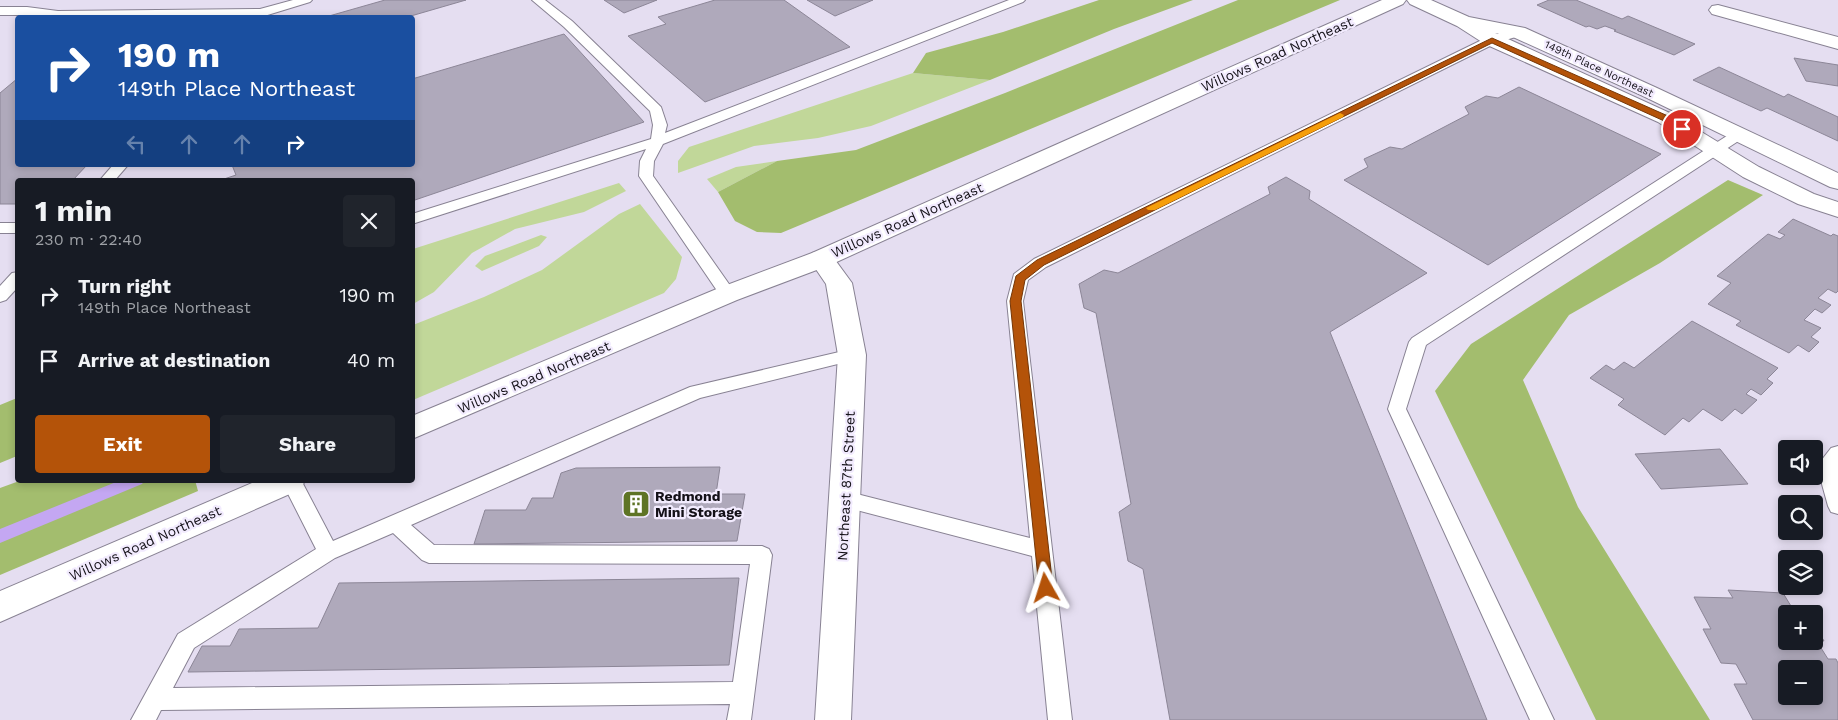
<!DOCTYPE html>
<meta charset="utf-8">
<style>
:root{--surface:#171b24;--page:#20242c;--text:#f1f3f6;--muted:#9ea1a6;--accent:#b45309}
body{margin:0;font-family:"Work Sans",sans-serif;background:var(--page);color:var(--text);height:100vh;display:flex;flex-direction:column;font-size:19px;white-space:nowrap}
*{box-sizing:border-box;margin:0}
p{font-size:16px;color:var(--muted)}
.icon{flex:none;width:28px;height:28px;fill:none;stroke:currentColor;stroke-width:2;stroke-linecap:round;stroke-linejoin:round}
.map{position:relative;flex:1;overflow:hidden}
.sheet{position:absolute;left:15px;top:178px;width:400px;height:305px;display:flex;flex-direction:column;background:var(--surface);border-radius:5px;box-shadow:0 2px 8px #0003}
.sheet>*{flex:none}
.top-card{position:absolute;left:15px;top:15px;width:400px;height:152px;border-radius:5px;box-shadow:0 2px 8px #0003;background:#1a4fa0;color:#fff;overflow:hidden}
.buttons{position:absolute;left:1778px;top:440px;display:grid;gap:10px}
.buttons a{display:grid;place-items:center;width:45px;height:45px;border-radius:5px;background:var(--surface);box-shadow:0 2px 8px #0003;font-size:25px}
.pin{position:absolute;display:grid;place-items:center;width:42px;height:42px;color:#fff;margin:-21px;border:2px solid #fff;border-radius:50%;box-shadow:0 1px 5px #0007}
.me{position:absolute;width:55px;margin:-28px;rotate:354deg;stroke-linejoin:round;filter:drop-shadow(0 0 4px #0008)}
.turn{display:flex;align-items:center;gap:18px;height:105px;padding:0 20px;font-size:22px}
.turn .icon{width:65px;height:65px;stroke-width:2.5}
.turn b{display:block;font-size:35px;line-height:42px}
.lanes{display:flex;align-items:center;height:48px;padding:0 20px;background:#0003;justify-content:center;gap:25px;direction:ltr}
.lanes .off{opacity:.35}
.round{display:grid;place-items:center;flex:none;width:52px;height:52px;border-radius:5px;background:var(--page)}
.headline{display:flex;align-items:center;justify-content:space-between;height:85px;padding:0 20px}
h1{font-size:30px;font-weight:700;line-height:38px}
.button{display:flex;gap:10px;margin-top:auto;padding:10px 20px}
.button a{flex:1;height:58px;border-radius:5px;background:var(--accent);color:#fff;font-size:20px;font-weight:700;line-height:58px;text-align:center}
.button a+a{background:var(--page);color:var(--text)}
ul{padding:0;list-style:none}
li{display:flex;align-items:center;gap:15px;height:65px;padding:0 20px}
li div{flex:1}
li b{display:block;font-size:19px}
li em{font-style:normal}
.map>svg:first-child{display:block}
.green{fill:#c1d799}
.forest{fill:#a3bd6e}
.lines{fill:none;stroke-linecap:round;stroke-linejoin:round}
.stream{fill:#c4a7f2;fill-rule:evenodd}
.building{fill:#afa9bb;stroke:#8c8697;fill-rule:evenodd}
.service-casing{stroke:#888293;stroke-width:2}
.minor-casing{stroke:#888293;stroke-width:2}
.tertiary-casing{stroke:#888293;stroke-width:2}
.service{fill:#fff;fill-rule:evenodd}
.minor{fill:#fff;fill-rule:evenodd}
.tertiary{fill:#fff;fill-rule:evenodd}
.route{fill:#b45309;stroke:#753606}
.slow{fill:#f59e0b}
.labels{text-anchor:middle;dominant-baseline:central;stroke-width:4.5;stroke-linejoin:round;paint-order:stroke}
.far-street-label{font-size:11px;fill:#141118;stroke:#f2ebfe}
.street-label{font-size:14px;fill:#141118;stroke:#f2ebfe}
.poi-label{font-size:14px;font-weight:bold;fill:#141118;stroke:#f2ebfe;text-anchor:start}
</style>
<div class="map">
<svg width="1838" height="720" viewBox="0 0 1838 720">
<rect width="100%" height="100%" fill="#e5def1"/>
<!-- green -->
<g class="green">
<path d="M913 73 990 80 871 126 818 138 754 146 678 173V161L689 147Z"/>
<path d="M777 161 718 192 707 179 736 167Z"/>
<path d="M619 183 626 191 584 212 515 229 472 253 434 292 413 304V249Z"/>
<path d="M640 204 682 257 676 279 664 293 413 400V325L484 297 542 270 619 214Z"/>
<path d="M541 235 547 237 539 246 482 271 475 266 485 256Z"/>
</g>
<!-- forest -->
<g class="forest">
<path d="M1099 0H1193L1114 29 990 80 913 73 926 53 1003 32Z"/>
<path d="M1238 0H1340L781 233 757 232 735 221 718 192 777 161 856 150 1005 93Z"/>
<path d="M1728 180 1763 195 1660 263 1569 315 1523 380 1578 507 1710 720H1596L1435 391 1471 344Z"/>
<path d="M17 398V456L0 463V405Z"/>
<path d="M22 480H195L198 491 0 575V488Z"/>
</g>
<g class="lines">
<!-- stream -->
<path class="stream" d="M121 480H145L142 484 0 543V529Z"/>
</g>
<!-- building -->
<g class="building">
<path d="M385 0H466L404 18H322Z"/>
<path d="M604 0H657L624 13Z"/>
<path d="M715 0H784L850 47 705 102 628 36 666 24 658 17Z"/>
<path d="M807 0H873L835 16Z"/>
<path d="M1549 0H1576L1622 19 1628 16 1695 44 1674 55 1614 31 1616 30 1605 26 1597 29 1589 26 1586 27 1537 5Z"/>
<path d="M564 34 644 122 412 201V180H221L236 175 232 165H412V79Z"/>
<path d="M1794 58 1838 65V86L1806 81Z"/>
<path d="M1719 67 1784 97 1788 94 1838 117V141L1767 108 1761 111 1693 80Z"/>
<path d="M18 78V165H87L73 180H18V204H0V93Z"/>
<path d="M1519 87 1661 154 1488 265 1344 180 1368 167 1364 159 1390 147 1402 149 1469 114 1465 107 1486 96 1498 98Z"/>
<path d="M1286 177 1310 191 1309 199 1427 273 1330 332 1487 720H1170L1143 569 1128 561 1119 512 1131 504 1096 313 1084 308 1079 284 1104 270 1118 273 1270 194 1268 187Z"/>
<path d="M1793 219 1831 236 1833 234 1838 236V291L1836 293 1828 289 1818 298 1831 305 1822 313 1815 309 1804 320 1821 328 1811 337 1819 342 1809 352 1798 345 1789 353 1736 325 1741 321 1708 304 1731 283 1717 276 1768 234 1780 239 1785 235 1778 232Z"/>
<path d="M1692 321 1778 368 1767 379 1773 383 1761 395 1751 389 1746 394 1757 400 1742 414 1735 409 1722 421 1703 409 1689 422 1683 418 1665 435 1618 405 1624 399 1590 378 1606 365 1614 370 1624 362 1634 368Z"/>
<path d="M1720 449 1748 484 1661 489 1635 454Z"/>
<path d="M720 467 716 494H745L737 541 474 544 485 510H526L532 498H553L561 473 576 468Z"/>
<path d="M739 578 729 665 188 672 202 646H230L239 629 318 628 339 583Z"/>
<path d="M1728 590 1783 593 1794 611 1806 612 1807 614H1786V641H1814V624L1824 641 1816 640 1828 659H1836L1838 663V720H1753L1734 684H1747L1736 664 1721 663 1703 629H1711L1694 597 1733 598ZM1786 669H1814V696H1786Z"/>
</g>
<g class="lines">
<defs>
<g id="service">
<path d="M293 0H312L310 2 261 17 50 18 27 15H0V7H27L58 11 260 9Z"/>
<path d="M532 0H545L572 21 661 107 667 125 665 133 1009 0H1025L1023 2 663 144 654 161 653 176 736 294 734 298 728 300 722 298 639 176 640 161 646 149 412 224V214L651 139 653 125 650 111 564 27Z"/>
<path d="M1518 28 1522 29 1524 32 1522 35 1496 43 1046 267 1028 280 1023 301 1072 720H1048L1032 556 845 507 838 505 835 499 838 493 845 491 1030 538 1007 301 1014 274 1034 259 1488 37Z"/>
<path d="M1738 131 1743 132 1745 135 1743 138 1426 345 1406 409 1554 720H1530L1388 409 1409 342 1412 338 1733 132Z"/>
<path d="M113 165H128L115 180H100Z"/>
<rect x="0" y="223" width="18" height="10"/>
<path d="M18 272V287L6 300 0 302V286L12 273Z"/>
<path d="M852 349 858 351 861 355 858 359 700 398 411 525 434 545 762 546 769 549 772 555 751 720H727L730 704 161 710 156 720H131L178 634 316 549 281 480H301L333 541 690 387ZM393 533 422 560 429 563 750 564 733 682 173 688 194 648 335 558Z"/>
<path d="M1838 446V514L1831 512 1828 506 1817 466 1831 448Z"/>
</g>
<g id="minor">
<path d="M1407 0H1431L1469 17 1525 28 1657 88 1838 173V189L1830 187 1643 96 1513 37 1495 33 1672 114 1759 167 1814 194 1838 202V217L1798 204 1743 177 1658 122 1485 44 1457 26 1410 4Z"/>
<path d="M1718 5 1838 37V49L1712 14 1709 10 1712 6Z"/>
<path d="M821 251 830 253 852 283 866 355 851 720H815L838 355 826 284 809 259 812 253Z"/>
</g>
<g id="tertiary">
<path d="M1382 0H1406L1403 4 830 265 737 300 412 439V416L719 288 812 253Z"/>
<path d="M259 480H305L301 489 0 622V591Z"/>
</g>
</defs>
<!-- service casing -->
<use href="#service" class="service-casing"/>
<!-- minor casing -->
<use href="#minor" class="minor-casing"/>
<!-- tertiary casing -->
<use href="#tertiary" class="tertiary-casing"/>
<!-- service -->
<use href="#service" class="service"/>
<!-- minor -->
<use href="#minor" class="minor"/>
<!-- tertiary -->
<use href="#tertiary" class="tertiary"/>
</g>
<!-- route -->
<path class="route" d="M1492 38 1668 116 1687 129 1682 131H1679L1662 120 1492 43 1044 265 1025 280 1021 301 1053 588 1051 592 1046 594 1041 592 1039 588 1010 301 1016 276 1037 260Z"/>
<!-- slow -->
<path class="slow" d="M1340 113 1344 115 1343 117 1155 210H1148L1146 208Z"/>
<!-- icons -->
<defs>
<symbol id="building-square" viewBox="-11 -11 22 22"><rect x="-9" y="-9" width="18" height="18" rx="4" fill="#5e7425" stroke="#f2ebfe"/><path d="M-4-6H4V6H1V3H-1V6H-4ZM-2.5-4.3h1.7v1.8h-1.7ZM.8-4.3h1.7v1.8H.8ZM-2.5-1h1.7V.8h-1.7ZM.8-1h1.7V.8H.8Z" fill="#fff"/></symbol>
</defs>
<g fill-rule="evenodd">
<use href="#building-square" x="620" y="488" width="32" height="32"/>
</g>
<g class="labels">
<!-- far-street labels -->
<g class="far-street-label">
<text transform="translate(1599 69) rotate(25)">149th Place Northeast</text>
</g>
<!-- street labels -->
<g class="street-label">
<text transform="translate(1277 54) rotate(-24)">Willows Road Northeast</text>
<text transform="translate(907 220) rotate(-24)">Willows Road Northeast</text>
<text transform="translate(534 377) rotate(-23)">Willows Road Northeast</text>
<text transform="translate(846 486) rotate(-87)">Northeast 87th Street</text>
<text transform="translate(145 543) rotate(-24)">Willows Road Northeast</text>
</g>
<!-- poi labels -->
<g class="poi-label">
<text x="655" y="496">Redmond<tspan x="655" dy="16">Mini Storage</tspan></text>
</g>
</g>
</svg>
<div class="buttons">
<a><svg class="icon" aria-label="sound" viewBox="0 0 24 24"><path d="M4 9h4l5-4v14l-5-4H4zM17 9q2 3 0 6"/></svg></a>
<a><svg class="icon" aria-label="search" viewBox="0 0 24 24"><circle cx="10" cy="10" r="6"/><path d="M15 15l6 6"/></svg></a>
<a><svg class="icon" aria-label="layers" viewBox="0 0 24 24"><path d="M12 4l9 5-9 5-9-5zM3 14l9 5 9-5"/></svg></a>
<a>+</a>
<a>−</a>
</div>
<div class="pin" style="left:1682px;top:129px;background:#d93025"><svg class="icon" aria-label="arrive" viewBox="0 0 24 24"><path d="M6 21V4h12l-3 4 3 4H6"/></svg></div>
<svg class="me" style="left:1046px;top:588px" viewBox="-20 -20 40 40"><path d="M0-17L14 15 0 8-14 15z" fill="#b45309" stroke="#fff" stroke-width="4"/></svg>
<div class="top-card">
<div class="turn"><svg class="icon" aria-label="right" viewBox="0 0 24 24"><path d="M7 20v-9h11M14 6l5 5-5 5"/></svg><div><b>190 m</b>149th Place Northeast</div></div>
<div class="lanes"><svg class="icon off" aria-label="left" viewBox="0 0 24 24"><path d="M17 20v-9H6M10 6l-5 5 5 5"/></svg><svg class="icon off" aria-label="ahead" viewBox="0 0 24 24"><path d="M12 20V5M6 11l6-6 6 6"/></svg><svg class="icon off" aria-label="ahead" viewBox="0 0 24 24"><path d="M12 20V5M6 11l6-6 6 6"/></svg><svg class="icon" aria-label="right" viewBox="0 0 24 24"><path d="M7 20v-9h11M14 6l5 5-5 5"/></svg></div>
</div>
<section class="sheet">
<div class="headline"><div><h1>1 min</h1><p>230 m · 22:40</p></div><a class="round"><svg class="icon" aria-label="close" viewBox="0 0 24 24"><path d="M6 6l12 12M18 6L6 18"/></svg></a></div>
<ul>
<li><svg class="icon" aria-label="right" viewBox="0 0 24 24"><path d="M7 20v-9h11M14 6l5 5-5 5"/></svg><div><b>Turn right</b><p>149th Place Northeast</p></div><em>190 m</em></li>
<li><svg class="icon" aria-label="arrive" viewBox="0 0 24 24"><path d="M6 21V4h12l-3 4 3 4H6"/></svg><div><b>Arrive at destination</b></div><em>40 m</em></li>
</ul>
<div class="button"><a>Exit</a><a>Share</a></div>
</section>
</div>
